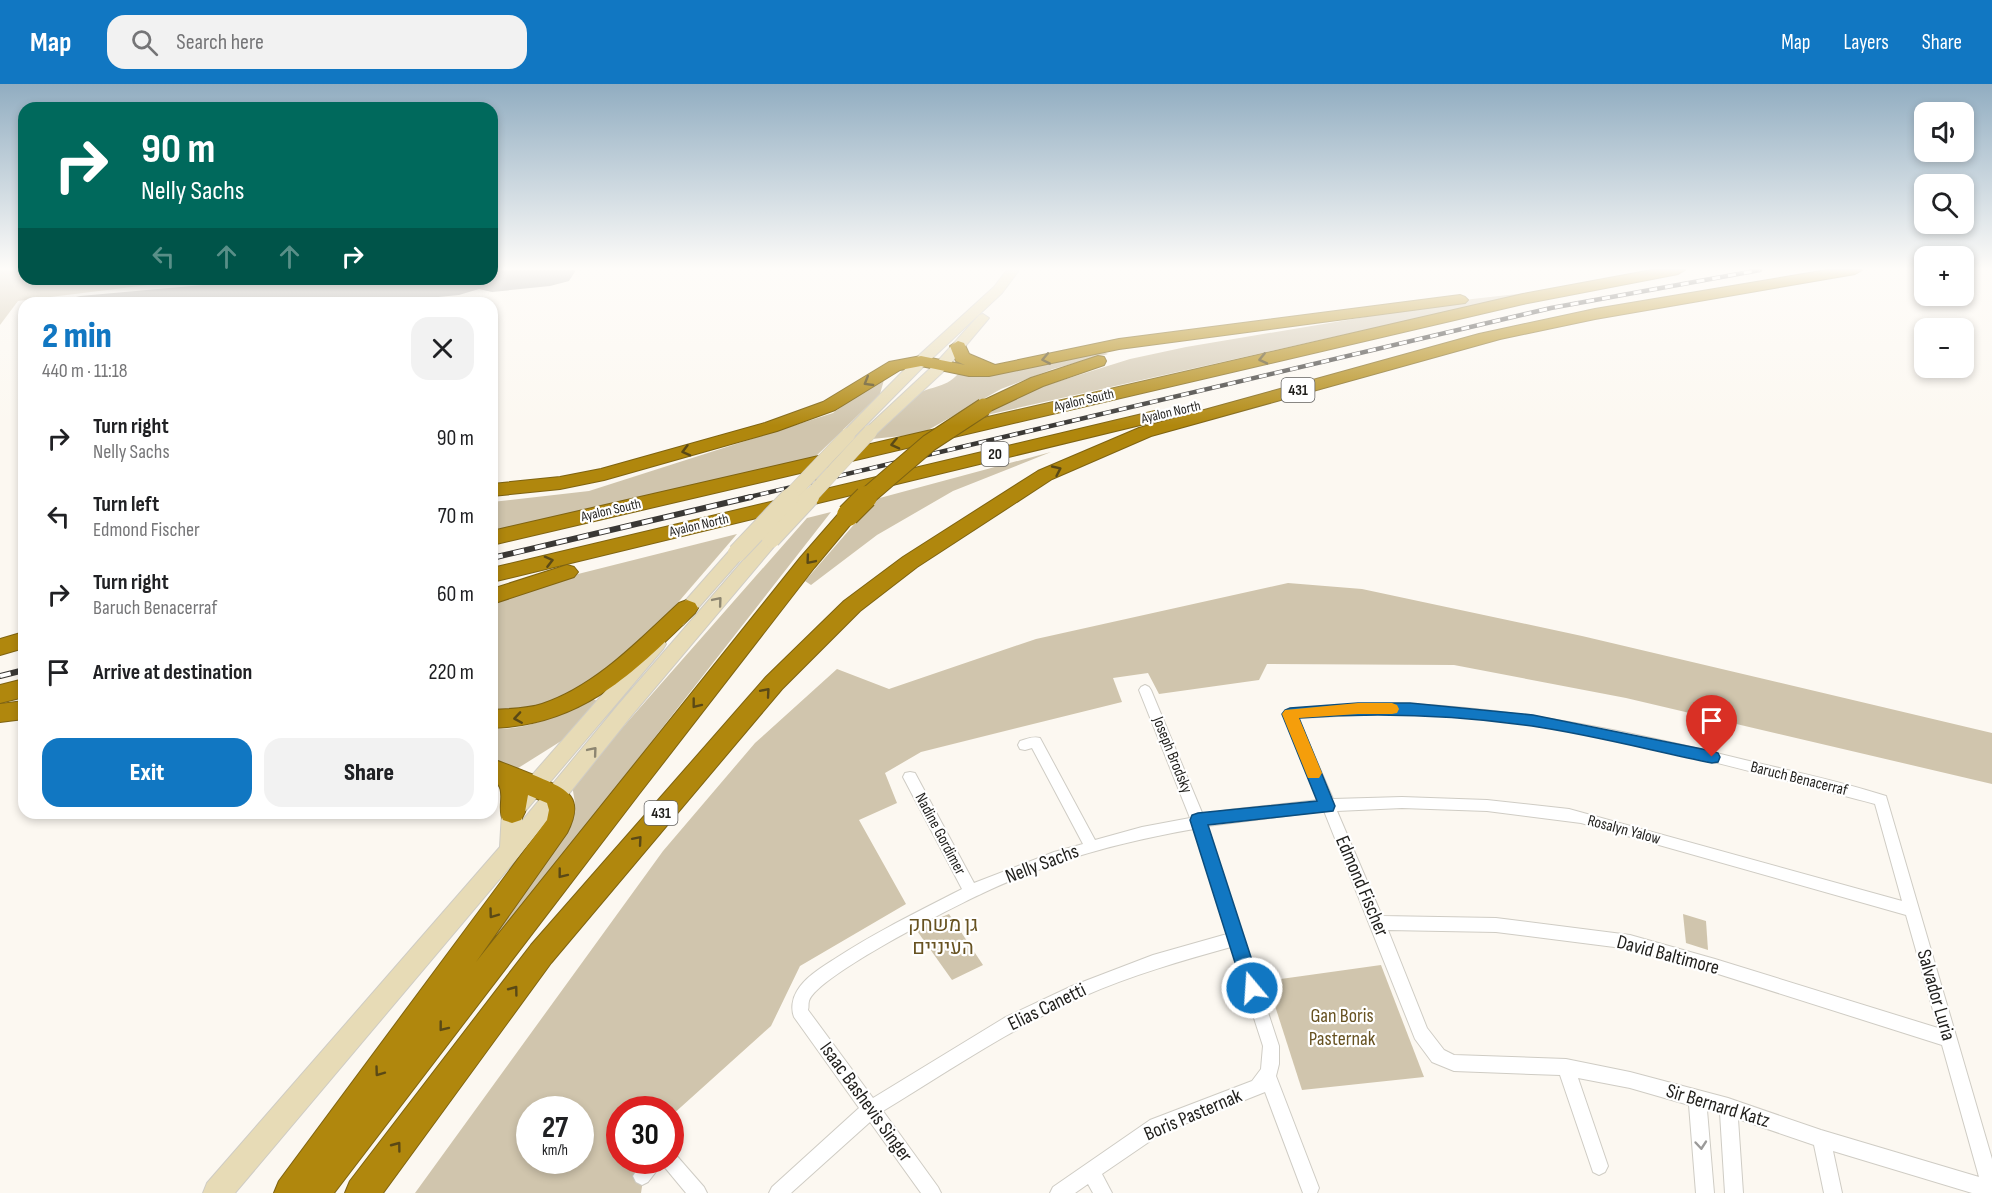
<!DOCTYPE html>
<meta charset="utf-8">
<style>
:root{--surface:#fff;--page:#f2f2f2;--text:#202124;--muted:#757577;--accent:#1177c2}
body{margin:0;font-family:"Sofia Sans Condensed",Heebo,sans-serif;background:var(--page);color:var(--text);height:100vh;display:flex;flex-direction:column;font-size:22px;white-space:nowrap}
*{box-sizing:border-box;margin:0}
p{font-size:20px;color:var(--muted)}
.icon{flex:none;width:33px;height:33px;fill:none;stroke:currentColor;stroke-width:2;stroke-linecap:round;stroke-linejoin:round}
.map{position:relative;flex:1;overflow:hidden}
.drawer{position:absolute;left:18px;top:213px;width:480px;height:522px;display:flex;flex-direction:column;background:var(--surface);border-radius:18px;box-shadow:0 3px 9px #0003}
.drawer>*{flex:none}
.hud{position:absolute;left:18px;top:18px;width:480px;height:183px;border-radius:18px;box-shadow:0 3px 9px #0003;background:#00695c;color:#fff;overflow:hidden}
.buttons{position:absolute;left:1914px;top:18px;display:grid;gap:12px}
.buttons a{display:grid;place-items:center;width:60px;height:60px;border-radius:12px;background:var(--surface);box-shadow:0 3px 9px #0003;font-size:30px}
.speed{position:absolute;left:516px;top:1012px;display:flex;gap:12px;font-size:30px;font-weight:700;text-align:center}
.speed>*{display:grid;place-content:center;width:78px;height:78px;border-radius:50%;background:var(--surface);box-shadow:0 3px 9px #0003;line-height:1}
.speed small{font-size:15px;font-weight:400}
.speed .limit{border:9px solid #d22;background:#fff;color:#111}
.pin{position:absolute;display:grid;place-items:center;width:51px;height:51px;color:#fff;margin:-62px -26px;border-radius:50% 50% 50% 0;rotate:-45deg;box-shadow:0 0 6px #0007}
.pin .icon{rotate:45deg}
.me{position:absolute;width:66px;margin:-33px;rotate:342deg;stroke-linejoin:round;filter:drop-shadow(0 0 4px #0008)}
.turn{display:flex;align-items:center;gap:21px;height:126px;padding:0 24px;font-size:27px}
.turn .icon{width:78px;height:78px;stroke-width:2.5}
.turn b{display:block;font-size:42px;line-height:51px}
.lanes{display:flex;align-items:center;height:57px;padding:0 24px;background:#0003;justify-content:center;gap:30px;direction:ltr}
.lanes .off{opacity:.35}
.round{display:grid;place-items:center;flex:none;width:63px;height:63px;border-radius:18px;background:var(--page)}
.headline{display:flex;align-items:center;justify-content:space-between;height:102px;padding:0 24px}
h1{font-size:36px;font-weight:800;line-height:45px;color:var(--accent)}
.cta{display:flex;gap:12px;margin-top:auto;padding:12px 24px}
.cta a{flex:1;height:69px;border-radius:18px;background:var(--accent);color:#fff;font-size:24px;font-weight:800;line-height:69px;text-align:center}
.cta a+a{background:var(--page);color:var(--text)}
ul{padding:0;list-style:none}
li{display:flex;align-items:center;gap:18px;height:78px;padding:0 24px}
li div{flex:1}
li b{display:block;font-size:22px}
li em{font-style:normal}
header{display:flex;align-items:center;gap:36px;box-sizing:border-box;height:84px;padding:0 30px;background:var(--accent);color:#fff}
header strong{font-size:28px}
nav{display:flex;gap:33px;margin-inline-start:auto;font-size:21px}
.search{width:420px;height:54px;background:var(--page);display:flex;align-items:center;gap:15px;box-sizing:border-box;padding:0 21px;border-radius:18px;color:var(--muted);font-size:22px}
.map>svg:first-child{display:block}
.green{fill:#d0c5ad;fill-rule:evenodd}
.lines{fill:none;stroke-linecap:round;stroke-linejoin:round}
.taxiway{fill:#9b9893;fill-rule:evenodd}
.runway{fill:#9b9893;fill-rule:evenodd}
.street-casing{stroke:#cfccc4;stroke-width:2}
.secondary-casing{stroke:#cfccc4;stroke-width:2}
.highway-casing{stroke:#7e6312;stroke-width:2}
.street{fill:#fff;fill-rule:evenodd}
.secondary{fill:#e7dbb6;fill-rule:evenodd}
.highway{fill:#b0870d;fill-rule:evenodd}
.rail-far1-casing{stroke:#3a3835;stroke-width:4.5}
.rail-casing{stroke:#3a3835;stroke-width:6}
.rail-far1{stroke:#fff;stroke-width:3;stroke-dasharray:8;stroke-linecap:butt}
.rail{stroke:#fff;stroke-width:4;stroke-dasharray:11;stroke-linecap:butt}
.secondary-bridge-far1-casing{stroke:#cfccc4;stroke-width:15;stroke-linecap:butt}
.secondary-bridge-casing{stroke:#cfccc4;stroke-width:20;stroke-linecap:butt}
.highway-bridge-far1-casing{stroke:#7e6312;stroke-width:19;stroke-linecap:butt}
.highway-bridge-casing{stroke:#7e6312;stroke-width:24;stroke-linecap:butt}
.secondary-bridge-far1{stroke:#e7dbb6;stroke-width:14}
.secondary-bridge{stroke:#e7dbb6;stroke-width:18}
.highway-bridge-far1{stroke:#b0870d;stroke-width:17}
.highway-bridge{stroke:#b0870d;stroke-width:22}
.oneway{stroke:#5a4916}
.oneway2{stroke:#8d8671}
.oneway3{stroke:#9b9a99}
.route{fill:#1177c2;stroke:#0b4d7e;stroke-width:1.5}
.slow{fill:#f59e0b}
.labels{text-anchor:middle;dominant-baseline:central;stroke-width:4.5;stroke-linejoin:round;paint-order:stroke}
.far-street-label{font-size:14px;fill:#201f1c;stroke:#fff}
.shield{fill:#fff;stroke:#636260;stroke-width:1.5}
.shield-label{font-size:15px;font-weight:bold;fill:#201f1c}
.street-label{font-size:16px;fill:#201f1c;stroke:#fff}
.near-street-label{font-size:20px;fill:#201f1c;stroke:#fff}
.near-park-label{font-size:20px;fill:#675221;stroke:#fff}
</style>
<header>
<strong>Map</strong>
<div class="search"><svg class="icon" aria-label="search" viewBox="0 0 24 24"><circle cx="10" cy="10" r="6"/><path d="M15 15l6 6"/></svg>Search here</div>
<nav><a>Map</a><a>Layers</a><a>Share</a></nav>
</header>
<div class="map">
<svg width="1992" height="1109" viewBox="0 0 1992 1109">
<rect width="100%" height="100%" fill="#fcf8f1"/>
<!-- green -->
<g class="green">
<path d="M0 186H24V195H178L164 199 18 217 0 241Z"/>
<path d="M1534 208 982 332 1031 306 1130 275 1186 263 1472 215Z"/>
<path d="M1101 267 1108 270 1053 285 1001 305 921 350 872 355C884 342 897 325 912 313 927 302 945 305 958 290Z"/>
<path d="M882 292 884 296 880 310 813 375 492 449V418L589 407 833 329Z"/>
<path d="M1051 368 953 407 877 451 811 501 805 497 876 415Z"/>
<path d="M831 428 401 978 572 731 575 719 572 701 807 434Z"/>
<path d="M737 450 656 544 592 598 542 621 492 628V518L570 492Z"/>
<path d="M1288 499 1362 505 1582 552 1992 649V700L1626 614 1454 581 1267 580 1259 596 1159 610 1148 589 1113 594 1122 618 921 668 885 689 897 719 859 736 906 820 800 882 771 942 671 1032 670 1026H620V1077H646L641 1109H415L663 767 755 659 837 585 889 605 1036 555ZM530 1026H580V1077H530Z"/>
<path d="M590 614 600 618 566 654 515 686 492 677V645C527 646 561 632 590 614Z"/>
<path d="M949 830 983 881 952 896 915 844Z"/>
<path d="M1683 830 1706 837 1708 866 1686 859Z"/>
<path d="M1381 881 1424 993 1302 1006 1267 897Z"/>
</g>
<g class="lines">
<!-- taxiway -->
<path class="taxiway" d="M271 195H346L342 199 335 201 150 219H69L72 214 80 212Z"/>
<!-- runway -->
<path class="runway" d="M492 186H576L569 197 550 202 492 208 479 205 459 211 376 219H180L188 207 207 203 288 195H492Z"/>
<defs>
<g id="street">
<path d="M1145 601 1149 603 1151 606 1203 731 1228 726 1319 716 1284 630 1285 627 1290 625C1329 622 1369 619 1408 620 1522 625 1634 648 1745 676 1791 687 1840 697 1886 712L1992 1075V1109H1972L1833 1067 1842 1109H1824L1814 1061 1738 1035 1743 1109H1725L1720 1029 1707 1026 1714 1109H1696L1689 1021 1630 1004 1578 994 1608 1082 1605 1088 1599 1091 1593 1088 1560 991 1454 987 1432 978 1415 955 1324 727 1207 742 1279 962V980L1276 992 1319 1104 1317 1109H1303L1265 1008 1162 1049 1102 1090 1112 1109H1093L1088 1100 1075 1109H1050L1053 1103 1150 1036 1252 997 1261 985 1263 962 1231 863C1181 877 1132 891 1084 912 1013 943 949 987 883 1027L938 1103 941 1109H921L870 1038 791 1109H769L772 1103 859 1024 794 933C791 925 792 915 797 907 805 893 822 883 836 874 876 848 919 827 962 805L903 693 905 689 910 688 915 689 974 799 1054 768 1083 760 1032 664 1025 666 1020 665 1018 661 1020 657C1027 655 1033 652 1040 654L1095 756 1142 743 1190 734 1139 606 1141 603ZM1378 630C1547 628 1713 678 1875 720L1902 817 1569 725 1487 716 1402 713 1333 715 1298 634ZM1402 724 1487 727 1581 739 1906 831 1938 944 1715 875 1630 851 1496 834 1382 832 1337 727ZM1194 745 1227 850 1153 871 1072 902 1004 934 873 1014 808 926C809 923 808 920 809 917 817 892 955 822 983 809 1008 797 1035 787 1060 778 1104 763 1149 753 1194 745ZM1388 846 1496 848 1630 865 1715 889 1942 961 1979 1093 1821 1046 1728 1014 1630 988 1566 975 1454 971 1444 966 1427 944Z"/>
<path d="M670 1068 676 1071 704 1103 707 1109H686L662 1080 648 1098 642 1101 636 1098 633 1092 643 1077H670Z"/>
</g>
<g id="secondary">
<path d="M1007 186H1019L1002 209 926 280 853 354H843L841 351 843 348 916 274 994 203Z"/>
<path d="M983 230 989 234 946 285 875 351H865L863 348 865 345 936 279 979 231Z"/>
<path d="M771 450 777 451 779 455 777 459 632 631 519 772 235 1109H203L207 1099 500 763 502 728 505 722 651 555 657 554 663 555 666 560 663 565 522 731V737L618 621 765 451Z"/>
<path d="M737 464 743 465 745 469 743 473 683 541 677 543 671 541 668 537 671 533 731 465Z"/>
</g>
<g id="highway">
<path d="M1652 186H1685L1678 190 1523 220 492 461V447L1523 210Z"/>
<path d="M1827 186H1862L1855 190 1595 235 1500 255 1151 352 1052 395 917 483 860 527 782 605 551 879 383 1109H345L350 1097 531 861 766 593 844 517 903 473 1038 387 1139 344 1479 250 1595 225Z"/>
<path d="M1460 211 1465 213 1468 216 1465 219 1119 265 989 292H969L921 282 900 286 835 326 777 347 604 396 560 405 492 412V400L560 393 601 385 765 339 823 318 889 278 921 272 965 281 956 277 950 262 958 257 964 259 969 270 995 281 1119 255Z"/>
<path d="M1098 272 1104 273 1106 277 1104 281 1043 302 990 327H978L975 323 978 319 1031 294Z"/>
<path d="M1155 327 1161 328 1164 332 1161 336 492 498V484Z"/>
<path d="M848 425 855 427 858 431 855 435 814 484 639 710 334 1109H274L279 1097 547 736 549 726 547 719 528 711 525 728 521 736 512 739 503 736C496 723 509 703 492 696V675C507 680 521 686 536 692 566 705 586 712 567 749L476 878 800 474 841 427Z"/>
<path d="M567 481 574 483 578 488 574 493 492 520V505Z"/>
<path d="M687 516 695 519 698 524 695 529C633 589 583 641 492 644V626C509 625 526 625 542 620 596 602 639 556 679 519Z"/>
<path d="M24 548V564L0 571V555Z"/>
<path d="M24 595V613L0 619V601Z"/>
<path d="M24 617V635L0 638V620Z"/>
</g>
</defs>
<!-- street casing -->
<use href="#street" class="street-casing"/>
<!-- secondary casing -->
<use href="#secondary" class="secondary-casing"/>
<!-- highway casing -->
<use href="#highway" class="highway-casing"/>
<!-- street -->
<use href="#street" class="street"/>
<!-- secondary -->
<use href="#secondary" class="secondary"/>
<!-- highway -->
<use href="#highway" class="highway"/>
<defs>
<path id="rail-far1" d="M745 414 1551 224 1760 186"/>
<g id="rail">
<path d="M492 474 751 413"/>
<path d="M0 592 24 586"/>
</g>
</defs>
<!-- rail-far1 casing -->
<use href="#rail-far1" class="rail-far1-casing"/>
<!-- rail casing -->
<use href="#rail" class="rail-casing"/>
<!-- rail-far1 -->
<use href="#rail-far1" class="rail-far1"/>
<!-- rail -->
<use href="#rail" class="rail"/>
<defs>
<g id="secondary-bridge-far1">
<path d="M788 414 848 351"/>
<path d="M809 414 870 348"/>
</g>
<g id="secondary-bridge">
<path d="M771 455 810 413"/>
<path d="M737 469 790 413"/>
</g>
<path id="highway-bridge-far1" d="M865 414 929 359 984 323"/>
<path id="highway-bridge" d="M848 431 866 413"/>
</defs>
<!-- secondary-bridge-far1 casing -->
<use href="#secondary-bridge-far1" class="secondary-bridge-far1-casing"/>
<!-- secondary-bridge casing -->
<use href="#secondary-bridge" class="secondary-bridge-casing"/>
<!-- highway-bridge-far1 casing -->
<use href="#highway-bridge-far1" class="highway-bridge-far1-casing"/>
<!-- highway-bridge casing -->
<use href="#highway-bridge" class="highway-bridge-casing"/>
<!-- secondary-bridge-far1 -->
<use href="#secondary-bridge-far1" class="secondary-bridge-far1"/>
<!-- secondary-bridge -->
<use href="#secondary-bridge" class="secondary-bridge"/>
<!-- highway-bridge-far1 -->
<use href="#highway-bridge-far1" class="highway-bridge-far1"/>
<!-- highway-bridge -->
<use href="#highway-bridge" class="highway-bridge"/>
</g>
<!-- one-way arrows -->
<defs><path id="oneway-chevron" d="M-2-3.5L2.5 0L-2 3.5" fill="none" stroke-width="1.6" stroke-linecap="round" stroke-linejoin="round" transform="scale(1.5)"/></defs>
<g class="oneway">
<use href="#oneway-chevron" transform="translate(1046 275) rotate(169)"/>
<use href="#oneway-chevron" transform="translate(1263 275) rotate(167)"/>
<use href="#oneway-chevron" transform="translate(868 298) rotate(149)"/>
<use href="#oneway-chevron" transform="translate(895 360) rotate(167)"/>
<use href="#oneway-chevron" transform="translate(686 367) rotate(165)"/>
<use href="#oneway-chevron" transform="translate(1057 386) rotate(-25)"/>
<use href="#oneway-chevron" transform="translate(810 476) rotate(130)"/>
<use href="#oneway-chevron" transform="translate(549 477) rotate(-14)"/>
<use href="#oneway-chevron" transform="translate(766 608) rotate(-49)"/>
<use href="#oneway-chevron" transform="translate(696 620) rotate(128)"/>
<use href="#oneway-chevron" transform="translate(518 634) rotate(171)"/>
<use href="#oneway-chevron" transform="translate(638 756) rotate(-49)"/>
<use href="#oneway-chevron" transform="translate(562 790) rotate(128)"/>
<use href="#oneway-chevron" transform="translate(493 830) rotate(126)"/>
<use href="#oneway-chevron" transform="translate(514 906) rotate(-53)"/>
<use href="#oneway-chevron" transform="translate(443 943) rotate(128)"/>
<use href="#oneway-chevron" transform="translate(379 988) rotate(126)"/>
<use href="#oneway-chevron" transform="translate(397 1062) rotate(-53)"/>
</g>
<g class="oneway2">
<use href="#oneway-chevron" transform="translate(718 517) rotate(-50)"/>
<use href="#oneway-chevron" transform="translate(593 667) rotate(-50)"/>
</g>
<use class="oneway3" href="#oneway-chevron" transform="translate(1701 1061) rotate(85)"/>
<!-- sky -->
<linearGradient id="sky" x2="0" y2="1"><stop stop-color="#91adc1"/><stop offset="0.54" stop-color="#fefcf9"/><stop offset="1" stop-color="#fefcf9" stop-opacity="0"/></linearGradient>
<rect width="1992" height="342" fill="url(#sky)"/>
<!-- route -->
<path class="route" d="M1358 619H1410L1533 631 1712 667 1718 669 1720 673 1718 678 1712 679C1653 667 1593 651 1532 642 1454 631 1377 628 1299 634L1335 722 1333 727 1208 741 1261 904 1258 910 1252 913 1246 910 1243 904 1190 736 1192 731 1198 729 1317 717 1282 630 1285 626 1290 624Z"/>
<!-- slow -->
<path class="slow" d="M1358 619H1392L1397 621 1399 625 1397 629 1392 630H1358L1299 634 1322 689 1319 694H1308L1282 630 1285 626Z"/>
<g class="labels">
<!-- far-street labels -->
<g class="far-street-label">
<text transform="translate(1084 316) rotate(-13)">Ayalon South</text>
<text transform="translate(1171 328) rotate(-13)">Ayalon North</text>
<text transform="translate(611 426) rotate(-13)">Ayalon South</text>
<text transform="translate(699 441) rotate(-13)">Ayalon North</text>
</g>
<!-- shield labels -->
<g class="shield">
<rect x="1281.5" y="294" width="33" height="24" rx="4.5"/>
<rect x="981.5" y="358" width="27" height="24" rx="4.5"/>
<rect x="644.5" y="717" width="33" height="24" rx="4.5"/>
</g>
<g class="shield-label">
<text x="1298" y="306">431</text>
<text x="995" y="370">20</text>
<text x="661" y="729">431</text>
</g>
<!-- street labels -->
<g class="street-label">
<text transform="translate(1172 671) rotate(68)">Joseph Brodsky</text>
<text transform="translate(1799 695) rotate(14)">Baruch Benacerraf</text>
<text transform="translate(1624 746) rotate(15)">Rosalyn Yalow</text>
<text transform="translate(940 750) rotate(62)">Nadine Gordimer</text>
</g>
<!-- near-street labels -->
<g class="near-street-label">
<text transform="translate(1042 780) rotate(-21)">Nelly Sachs</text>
<text transform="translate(1362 802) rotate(67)">Edmond Fischer</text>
<text transform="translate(1668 871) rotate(15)">David Baltimore</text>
<text transform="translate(1936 911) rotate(74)">Salvador Luria</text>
<text transform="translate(1047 923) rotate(-26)">Elias Canetti</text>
<text transform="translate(866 1018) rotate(54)">Isaac Bashevis Singer</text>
<text transform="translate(1718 1022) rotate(17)">Sir Bernard Katz</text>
<text transform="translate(1193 1031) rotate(-23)">Boris Pasternak</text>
</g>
<!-- near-park labels -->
<g class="near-park-label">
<text x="943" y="841">גן משחק<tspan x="943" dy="23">העיניים</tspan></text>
<text x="1342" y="932">Gan Boris<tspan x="1342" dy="23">Pasternak</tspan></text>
</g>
</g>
</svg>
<div class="buttons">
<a><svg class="icon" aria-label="sound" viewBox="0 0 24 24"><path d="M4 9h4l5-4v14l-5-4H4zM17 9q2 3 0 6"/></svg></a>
<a><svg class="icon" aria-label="search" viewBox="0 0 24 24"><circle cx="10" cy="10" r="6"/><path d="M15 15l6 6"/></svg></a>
<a>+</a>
<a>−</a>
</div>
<div class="speed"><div>27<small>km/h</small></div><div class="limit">30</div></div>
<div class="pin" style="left:1712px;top:673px;background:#d93025"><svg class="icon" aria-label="arrive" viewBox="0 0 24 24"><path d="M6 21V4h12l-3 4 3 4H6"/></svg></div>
<svg class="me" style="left:1252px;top:904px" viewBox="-20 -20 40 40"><circle r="17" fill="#1177c2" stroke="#fff" stroke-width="3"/><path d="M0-11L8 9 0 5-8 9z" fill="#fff"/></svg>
<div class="hud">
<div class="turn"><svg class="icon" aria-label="right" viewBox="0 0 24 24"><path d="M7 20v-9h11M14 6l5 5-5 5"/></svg><div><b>90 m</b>Nelly Sachs</div></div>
<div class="lanes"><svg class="icon off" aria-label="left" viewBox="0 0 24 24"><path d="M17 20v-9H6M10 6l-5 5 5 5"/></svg><svg class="icon off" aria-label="ahead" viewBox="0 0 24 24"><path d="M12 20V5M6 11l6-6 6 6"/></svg><svg class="icon off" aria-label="ahead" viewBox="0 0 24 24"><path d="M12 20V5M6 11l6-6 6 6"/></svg><svg class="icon" aria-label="right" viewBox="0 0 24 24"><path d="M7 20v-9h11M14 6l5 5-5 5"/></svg></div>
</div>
<section class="drawer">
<div class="headline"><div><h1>2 min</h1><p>440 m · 11:18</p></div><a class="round"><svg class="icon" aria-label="close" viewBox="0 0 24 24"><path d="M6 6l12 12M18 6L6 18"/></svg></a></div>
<ul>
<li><svg class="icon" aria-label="right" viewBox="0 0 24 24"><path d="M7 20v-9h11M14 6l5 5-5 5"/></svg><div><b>Turn right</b><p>Nelly Sachs</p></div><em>90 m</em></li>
<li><svg class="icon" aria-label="left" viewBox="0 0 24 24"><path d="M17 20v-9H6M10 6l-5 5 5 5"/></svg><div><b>Turn left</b><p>Edmond Fischer</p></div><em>70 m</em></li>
<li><svg class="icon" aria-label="right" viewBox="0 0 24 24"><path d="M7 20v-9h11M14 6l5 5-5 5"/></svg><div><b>Turn right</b><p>Baruch Benacerraf</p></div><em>60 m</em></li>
<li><svg class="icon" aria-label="arrive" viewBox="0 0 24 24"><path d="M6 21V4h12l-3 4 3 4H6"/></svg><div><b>Arrive at destination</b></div><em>220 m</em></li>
</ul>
<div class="cta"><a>Exit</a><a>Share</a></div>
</section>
</div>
